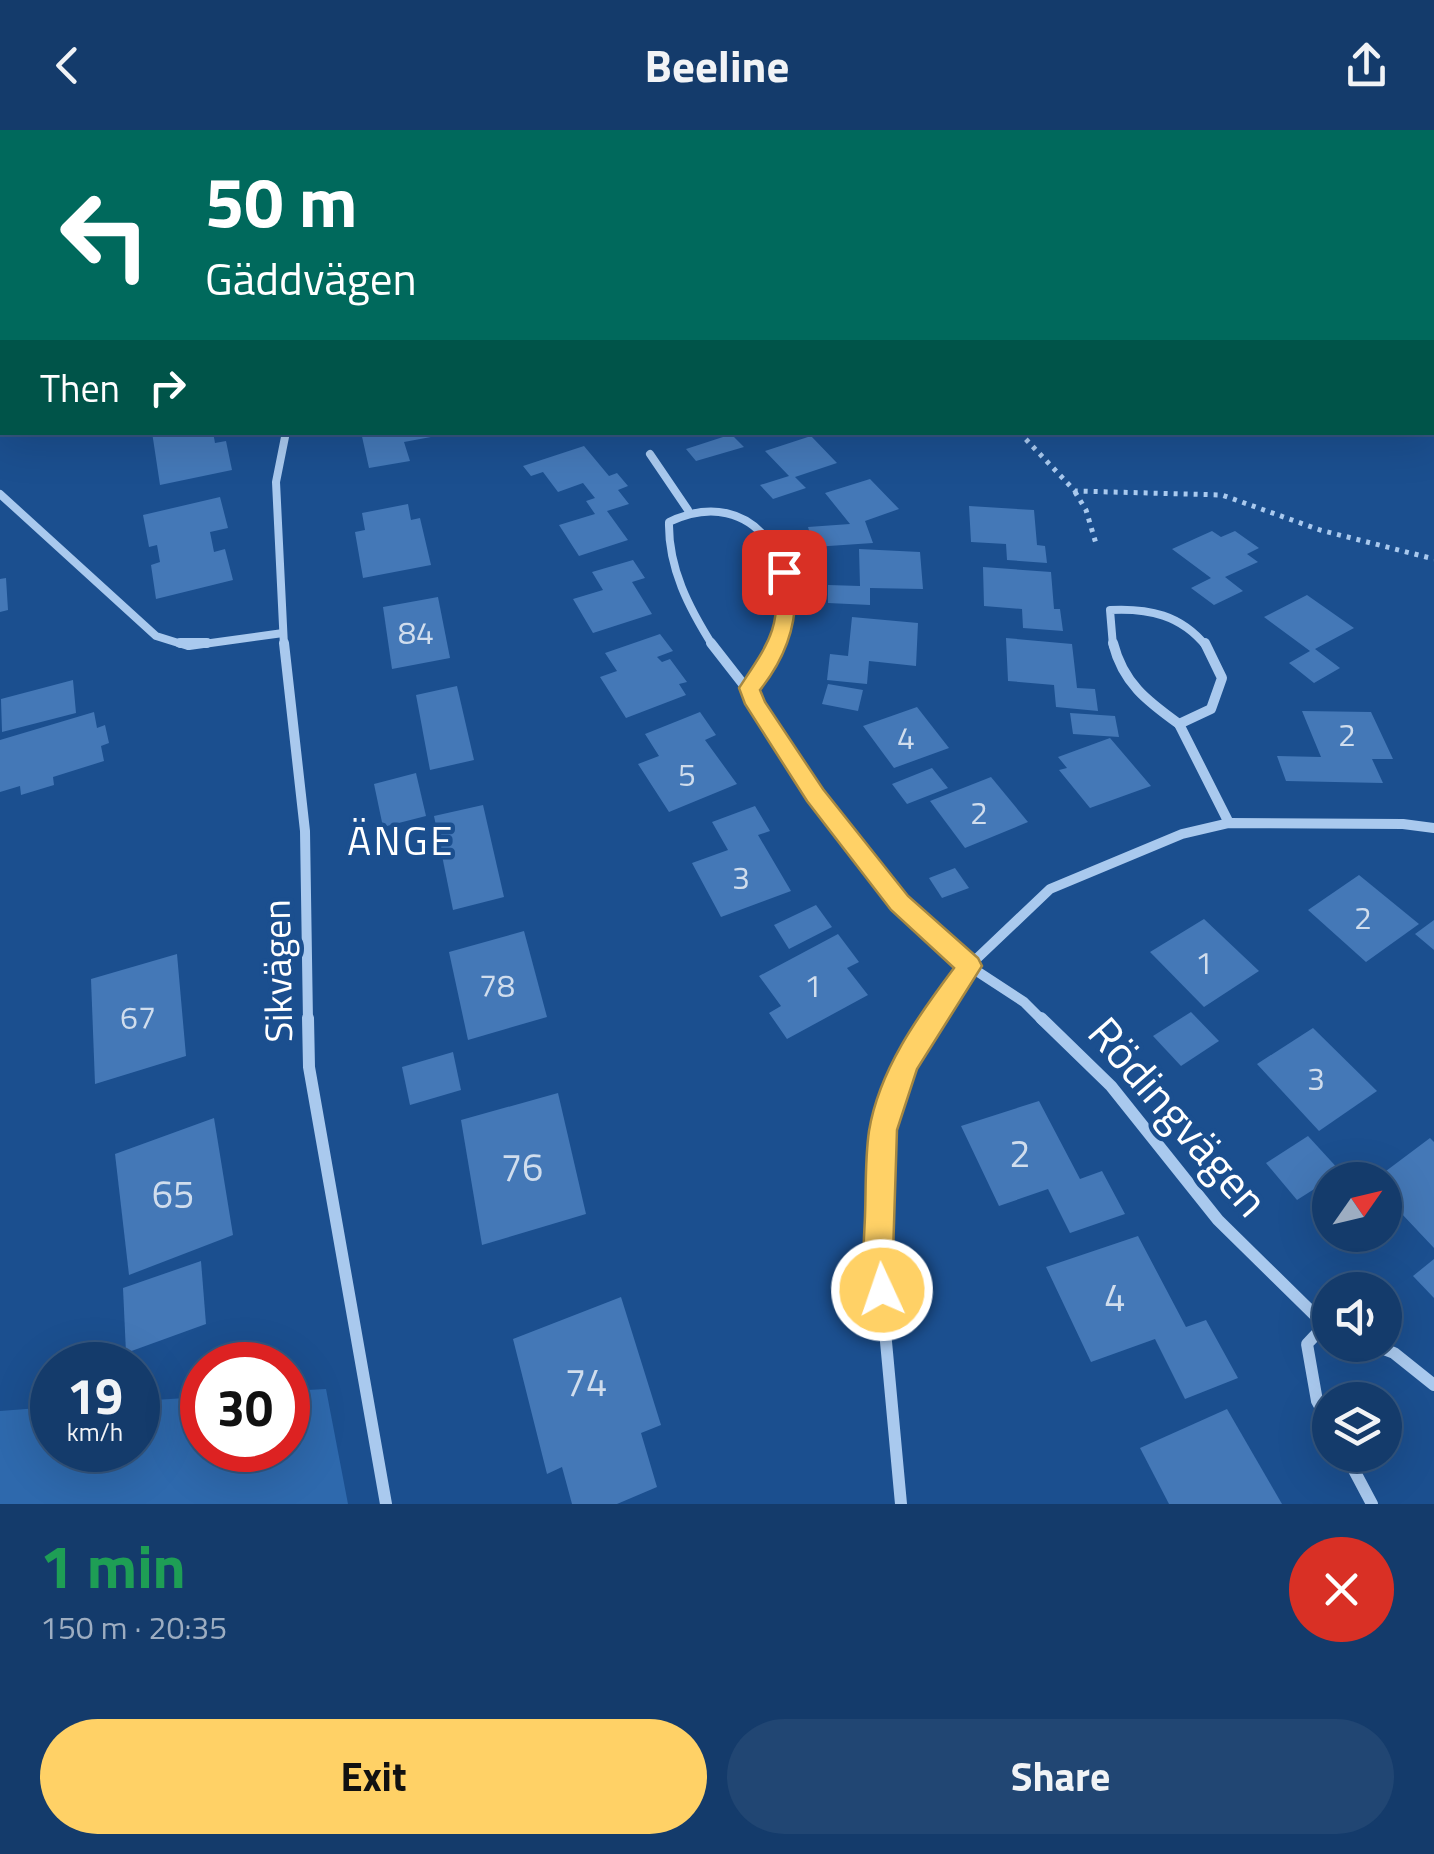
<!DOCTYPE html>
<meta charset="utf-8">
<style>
:root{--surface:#143b6b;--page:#214673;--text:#f1f3f6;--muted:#9dadc1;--line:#33557e;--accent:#ffd166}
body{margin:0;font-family:"Titillium Web",sans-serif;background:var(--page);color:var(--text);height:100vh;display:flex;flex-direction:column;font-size:38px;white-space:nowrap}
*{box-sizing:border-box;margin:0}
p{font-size:32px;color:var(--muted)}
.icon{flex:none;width:55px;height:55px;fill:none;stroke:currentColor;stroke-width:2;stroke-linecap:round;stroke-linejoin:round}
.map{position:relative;height:1374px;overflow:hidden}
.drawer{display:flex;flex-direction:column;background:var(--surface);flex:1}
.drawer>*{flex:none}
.guide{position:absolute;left:0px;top:0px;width:1435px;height:305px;box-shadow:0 10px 40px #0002,0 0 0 2px var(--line);background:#00695c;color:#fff;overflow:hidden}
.needle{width:65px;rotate:56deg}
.buttons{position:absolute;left:1312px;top:1032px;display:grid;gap:20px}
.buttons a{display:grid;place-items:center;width:90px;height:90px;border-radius:50%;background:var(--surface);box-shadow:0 10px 40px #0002,0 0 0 2px var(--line);font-size:50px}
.speed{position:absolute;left:30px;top:1212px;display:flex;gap:20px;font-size:50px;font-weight:700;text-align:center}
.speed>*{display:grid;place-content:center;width:130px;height:130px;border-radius:50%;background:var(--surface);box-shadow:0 10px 40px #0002,0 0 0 2px var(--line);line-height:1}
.speed small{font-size:25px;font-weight:400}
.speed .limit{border:15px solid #d22;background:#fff;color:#111}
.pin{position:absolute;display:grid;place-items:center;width:85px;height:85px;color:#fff;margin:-42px;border-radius:20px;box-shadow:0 5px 15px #0006}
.me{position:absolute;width:110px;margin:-55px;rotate:357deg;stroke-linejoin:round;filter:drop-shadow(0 0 8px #0008)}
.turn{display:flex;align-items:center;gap:35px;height:210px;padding:0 40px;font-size:45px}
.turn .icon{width:130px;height:130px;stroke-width:2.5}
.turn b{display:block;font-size:70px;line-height:85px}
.then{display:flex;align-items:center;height:95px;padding:0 40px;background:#0003;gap:20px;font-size:38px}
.round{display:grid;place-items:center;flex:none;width:105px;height:105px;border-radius:52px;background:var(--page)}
.headline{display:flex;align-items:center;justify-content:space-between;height:170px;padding:0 40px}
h1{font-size:60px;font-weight:700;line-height:75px;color:#1e9e55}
.cta{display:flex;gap:20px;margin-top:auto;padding:20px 40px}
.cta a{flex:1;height:115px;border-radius:60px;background:var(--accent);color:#111;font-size:40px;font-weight:700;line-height:115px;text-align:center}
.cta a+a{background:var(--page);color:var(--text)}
header{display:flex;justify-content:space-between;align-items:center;height:130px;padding:0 40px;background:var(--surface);font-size:45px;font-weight:700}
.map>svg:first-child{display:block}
.green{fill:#2e69ad}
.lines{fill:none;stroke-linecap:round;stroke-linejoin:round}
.stream{fill:#9cc4f0;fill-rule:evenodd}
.building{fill:#4478b7}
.path-far1{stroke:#a9c9ee;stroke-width:4;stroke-dasharray:2.5 5;stroke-linecap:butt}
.path{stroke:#a9c9ee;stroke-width:5;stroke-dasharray:4 6;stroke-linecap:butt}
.service{stroke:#a9c9ee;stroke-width:5}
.minor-far2{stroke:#a9c9ee;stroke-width:8}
.minor-far1{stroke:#a9c9ee;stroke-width:10}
.minor{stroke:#a9c9ee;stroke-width:12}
.route{fill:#ffd166;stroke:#a68842;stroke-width:2.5}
.labels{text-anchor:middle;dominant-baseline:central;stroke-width:9;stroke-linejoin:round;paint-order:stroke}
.number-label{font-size:32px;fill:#d0dded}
.street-label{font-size:38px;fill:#fff;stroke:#1b4f8f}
.near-number-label{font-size:38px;fill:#d0dded}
.neighbourhood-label{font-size:40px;letter-spacing:2.5px;fill:#fff;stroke:#1b4f8f}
.near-street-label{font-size:45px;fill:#fff;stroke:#1b4f8f}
</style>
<header><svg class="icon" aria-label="back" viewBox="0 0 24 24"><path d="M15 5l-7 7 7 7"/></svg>Beeline<svg class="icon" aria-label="share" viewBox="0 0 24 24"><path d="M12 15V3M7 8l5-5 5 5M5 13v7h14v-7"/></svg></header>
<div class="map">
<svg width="1434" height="1374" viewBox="0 0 1434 1374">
<rect width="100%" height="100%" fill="#1b4f8f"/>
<!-- green -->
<path class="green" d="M326 1259 348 1374H0V1281L52 1277V1320H138V1271L202 1267V1320H288V1261Z"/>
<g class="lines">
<!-- stream -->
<g class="stream">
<path d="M31 0 29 2H22L24 0Z"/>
<path d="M0 15H2V19L0 20Z"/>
</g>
</g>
<!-- building -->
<g class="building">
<path d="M152 302H213L215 313 226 311 232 340 160 355Z"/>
<path d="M361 302H430L431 307 404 312 410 331 369 338Z"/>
<path d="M719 302H745L734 307 744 317 696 331 686 319 723 307Z"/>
<path d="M811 306 837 333 795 347 806 358 773 369 760 355 789 346 765 321Z"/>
<path d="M584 316 609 346 617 343 628 356 618 360 629 374 607 381 628 410 579 426 559 395 595 384 586 371 595 368 583 353 558 362 543 342 531 346 523 336Z"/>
<path d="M870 349 899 379 865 391 873 413 814 417 808 397 850 394 825 363Z"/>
<path d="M220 367 228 398 210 402 214 422 225 419 233 450 156 469 151 435 160 432 157 415 149 417 143 385Z"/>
<path d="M408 374 411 390 420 388 431 435 363 448 355 402 365 400 362 383Z"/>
<path d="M969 376 1034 380 1037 415 1045 416 1047 433 1007 430 1006 414 971 412Z"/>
<path d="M1212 401 1221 407 1235 401 1259 418 1247 424 1258 432 1225 447 1243 461 1214 475 1191 458 1211 448 1172 419Z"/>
<path d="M859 419 920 422 923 459 870 458V475L828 473V455L860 456Z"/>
<path d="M633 430 645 448 632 452 652 484 593 503 573 469 603 460 592 442Z"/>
<path d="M983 437 1051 442 1054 479H1060L1063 501 1023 498 1022 479 984 476Z"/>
<path d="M6 448 8 480 0 482V449Z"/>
<path d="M1307 465 1354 498 1315 519 1340 538 1314 553 1289 533 1310 521 1264 487Z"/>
<path d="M438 467 450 528 392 539 383 477Z"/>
<path d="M852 487 918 493 916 536 869 531 867 554 827 550 830 524 848 526Z"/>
<path d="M660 504 673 521 657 527 662 532 670 529 687 552 679 554 686 565 626 588 600 547 617 541 605 523Z"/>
<path d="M1006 508 1072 514 1077 558 1095 559 1098 581 1056 577 1054 555 1008 551Z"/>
<path d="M73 550 76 583 2 602 1 569Z"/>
<path d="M828 554 863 560 858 581 822 574Z"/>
<path d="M457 556 474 630 430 640 416 565Z"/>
<path d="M917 577 949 618 894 638 863 596Z"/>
<path d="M1302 581 1371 582 1393 629H1372L1383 653 1286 651 1277 626 1321 627Z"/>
<path d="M94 582 97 598 105 595 109 613 101 616 104 631 53 647 54 655 21 665 20 656 0 662V610Z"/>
<path d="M700 582 716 605 705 610 737 654 669 682 638 634 659 626 645 604Z"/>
<path d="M1070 583 1115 586 1119 607 1073 604Z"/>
<path d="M1110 608 1151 656 1090 678 1059 640 1067 638 1058 627Z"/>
<path d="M932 638 948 658 907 674 892 654Z"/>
<path d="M416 643 426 686 383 697 374 654Z"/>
<path d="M991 647 1028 692 965 718 930 671Z"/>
<path d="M483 675 504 767 453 780 434 686Z"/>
<path d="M755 676 770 701 758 705 791 761 721 787 692 733 728 720 712 692Z"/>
<path d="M955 738 969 758 942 768 929 748Z"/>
<path d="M1359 745 1419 794 1366 832 1308 780Z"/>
<path d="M816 775 832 797 789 819 774 795Z"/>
<path d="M1204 789 1259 841 1204 877 1150 822Z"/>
<path d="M1434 790V820L1415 804Z"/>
<path d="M524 801 547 887 468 910 449 822Z"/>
<path d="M838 804 859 832 847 838 868 865 787 909 769 883 781 876 759 846Z"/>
<path d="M177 824 186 926 95 954 91 849Z"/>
<path d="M1191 882 1219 911 1181 936 1153 906Z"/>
<path d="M1313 898 1377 961 1319 1001 1257 934Z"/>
<path d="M453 922 461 960 410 975 402 937Z"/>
<path d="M558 963 586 1084 482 1115 461 990Z"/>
<path d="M1039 971 1080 1049 1102 1041 1125 1084 1070 1103 1048 1059 999 1076 961 996Z"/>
<path d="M214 988 233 1105 129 1145 115 1024Z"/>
<path d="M1308 1006 1341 1042 1297 1070 1266 1033Z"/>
<path d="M1430 1008 1434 1012V1118L1385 1066V1050H1374Z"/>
<path d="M1138 1106 1186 1197 1206 1190 1238 1248 1185 1269 1155 1209 1091 1232 1046 1137Z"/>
<path d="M1434 1129V1168L1413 1146Z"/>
<path d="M201 1131 206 1194 126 1223 123 1158Z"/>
<path d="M621 1167 661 1295 641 1303 657 1357 617 1374H572L562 1337 547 1344 513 1209Z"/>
<path d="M1227 1279 1282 1374H1169L1140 1318Z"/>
</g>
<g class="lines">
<!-- path-far1 -->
<g class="path-far1">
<path d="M747 0 755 2"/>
<path d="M1219 0 1233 2"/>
<path d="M1182 2 1187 0"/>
</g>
<!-- path -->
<g class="path">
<path d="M1019 302 1075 361 1222 365 1320 400 1434 429"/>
<path d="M1075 362 1086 380 1097 417"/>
</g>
<!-- service -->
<path class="service" d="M434 2 445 0"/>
<!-- minor-far2 -->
<g class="minor-far2">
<path d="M650 324 688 380"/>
<path d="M0 364 156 506 188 516"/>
<path d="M189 516 283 503"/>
<path d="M284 516 276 352 286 302"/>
<path d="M713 516C689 478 668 438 669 392 755 351 809 439 777 516"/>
<path d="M1113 516 1110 480C1149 478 1181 485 1206 516"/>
</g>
<!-- minor-far1 -->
<g class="minor-far1">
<path d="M180 513H207"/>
<path d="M284 513 305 701 308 891"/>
<path d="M711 513 750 563 815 665 899 773 969 836 1024 872 1043 891"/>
<path d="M1113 513C1123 553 1147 571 1179 594"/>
<path d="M750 559 778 513"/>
<path d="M1179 594 1229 693"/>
<path d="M1179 594 1211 579 1222 548 1205 513"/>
<path d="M930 891 969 836 1050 759 1182 704 1229 693 1403 694 1434 698"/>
</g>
<!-- minor -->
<g class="minor">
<path d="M308 888 309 937 386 1374"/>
<path d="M1041 888 1111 956 1218 1090 1330 1200"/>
<path d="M1323 1197 1307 1214 1317 1271 1330 1295"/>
<path d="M1373 1215 1394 1223 1434 1255"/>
<path d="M1346 1325 1372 1374"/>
<path d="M901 1374 878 1125 883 999 905 935 931 888"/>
</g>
</g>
<!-- route -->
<path class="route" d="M784 436 793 442C801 487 788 525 760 560L765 572 823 659 908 766 978 828 982 836 917 939 897 1000 893 1125 897 1160 892 1170 882 1175 871 1170C860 1144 864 1114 865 1086 866 1058 865 1028 869 1001 879 940 918 886 954 838L891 780 807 671 745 574 739 558C767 515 783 498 774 442Z"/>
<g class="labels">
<!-- number labels -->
<g class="number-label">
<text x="416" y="502">84</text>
<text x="1347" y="604">2</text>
<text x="906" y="607">4</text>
<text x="687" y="644">5</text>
<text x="979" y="682">2</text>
<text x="741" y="747">3</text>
<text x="1363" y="787">2</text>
<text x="1204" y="832">1</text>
<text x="497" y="855">78</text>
<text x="813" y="855">1</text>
<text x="138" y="887">67</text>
<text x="1316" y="948">3</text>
</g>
<!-- street labels -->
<g class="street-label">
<text transform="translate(277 841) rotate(-91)">Sikvägen</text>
</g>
<!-- near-number labels -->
<g class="near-number-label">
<text x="1020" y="1023">2</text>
<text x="522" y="1037">76</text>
<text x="173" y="1064">65</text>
<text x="1115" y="1167">4</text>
<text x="586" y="1252">74</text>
</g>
<!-- neighbourhood labels -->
<g class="neighbourhood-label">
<text x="401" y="710">ÄNGE</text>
</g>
<!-- near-street labels -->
<g class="near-street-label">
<text transform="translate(1179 986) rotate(49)">Rödingvägen</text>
</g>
</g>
</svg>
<div class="buttons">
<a><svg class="needle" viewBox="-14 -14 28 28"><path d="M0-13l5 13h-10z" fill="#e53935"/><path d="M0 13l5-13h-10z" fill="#9dadc1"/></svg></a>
<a><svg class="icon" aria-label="sound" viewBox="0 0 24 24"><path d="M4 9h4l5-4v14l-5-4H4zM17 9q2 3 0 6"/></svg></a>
<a><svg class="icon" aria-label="layers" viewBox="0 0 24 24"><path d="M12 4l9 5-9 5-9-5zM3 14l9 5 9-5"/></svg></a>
</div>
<div class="speed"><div>19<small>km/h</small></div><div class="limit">30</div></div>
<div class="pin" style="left:784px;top:442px;background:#d93025"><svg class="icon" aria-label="arrive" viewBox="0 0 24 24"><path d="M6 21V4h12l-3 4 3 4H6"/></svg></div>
<svg class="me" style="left:882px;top:1160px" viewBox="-20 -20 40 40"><circle r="17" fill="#ffd166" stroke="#fff" stroke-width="3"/><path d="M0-11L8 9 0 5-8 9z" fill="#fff"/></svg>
<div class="guide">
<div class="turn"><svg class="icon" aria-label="left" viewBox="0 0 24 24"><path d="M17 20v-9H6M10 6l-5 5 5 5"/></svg><div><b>50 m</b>Gäddvägen</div></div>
<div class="then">Then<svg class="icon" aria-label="right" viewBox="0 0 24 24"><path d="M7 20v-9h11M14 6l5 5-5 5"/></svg></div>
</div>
</div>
<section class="drawer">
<div class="headline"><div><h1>1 min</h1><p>150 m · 20:35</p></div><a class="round" style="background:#d93025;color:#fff"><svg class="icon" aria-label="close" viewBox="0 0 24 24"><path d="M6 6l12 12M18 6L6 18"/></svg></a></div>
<div class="cta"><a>Exit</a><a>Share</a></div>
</section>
